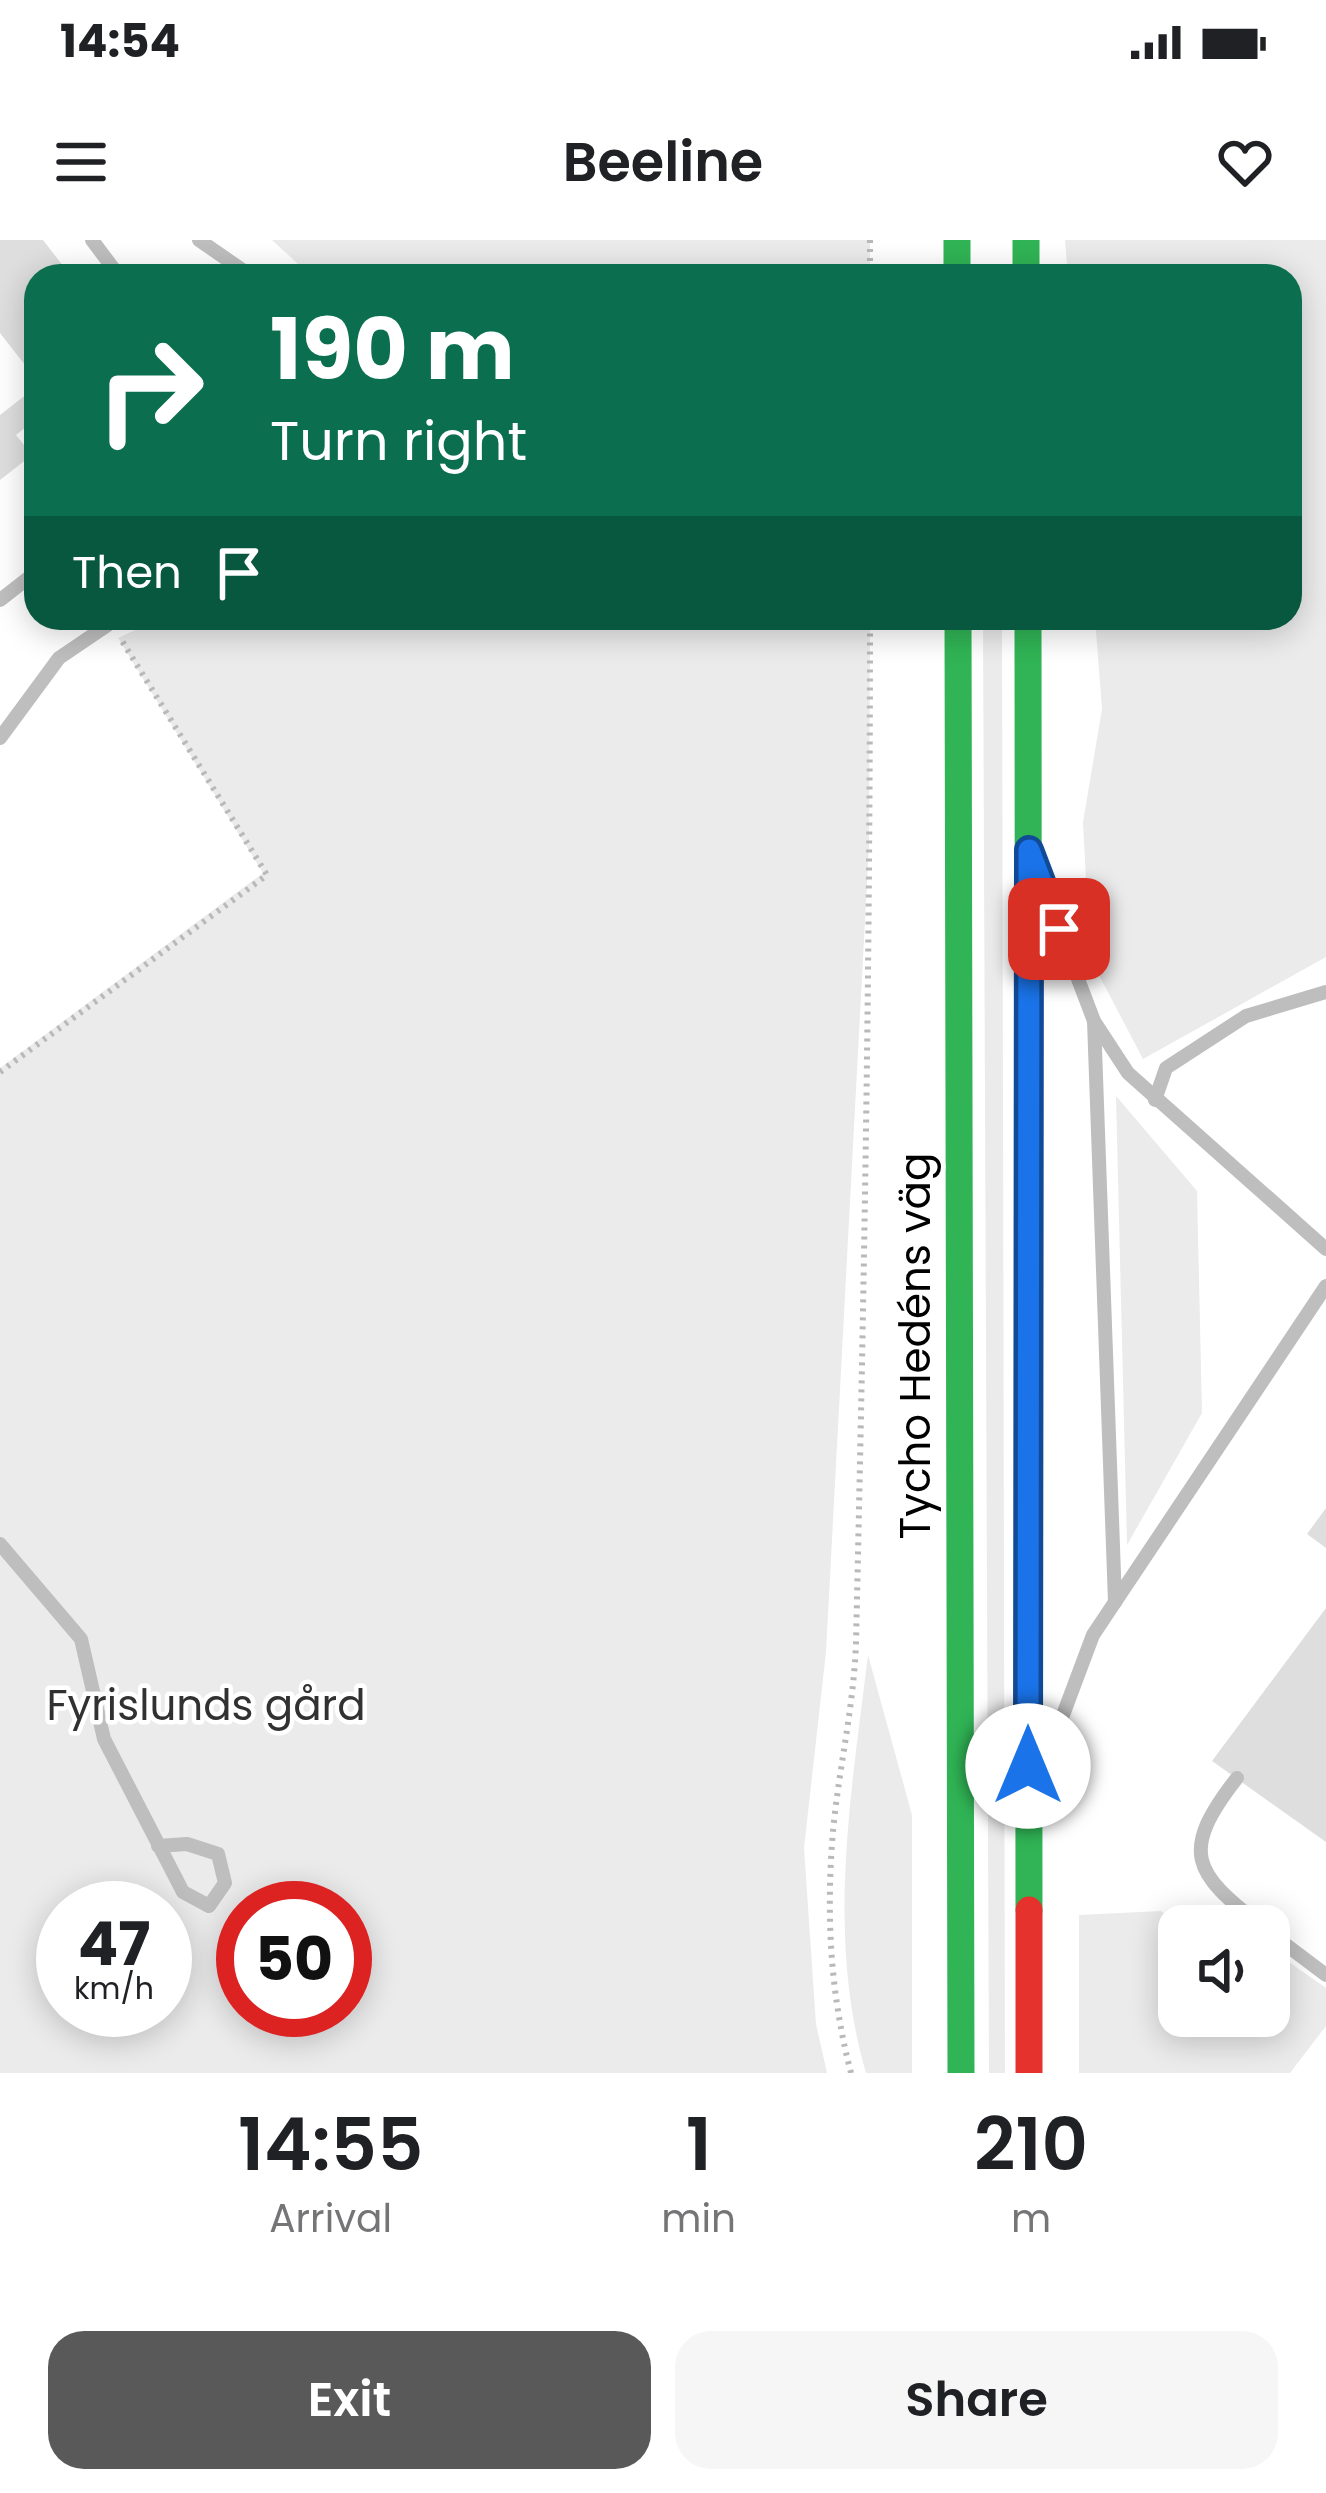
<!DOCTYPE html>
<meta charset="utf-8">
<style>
:root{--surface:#fff;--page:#f6f6f6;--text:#202124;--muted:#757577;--accent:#595959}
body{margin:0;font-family:Poppins,sans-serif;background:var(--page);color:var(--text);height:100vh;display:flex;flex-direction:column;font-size:45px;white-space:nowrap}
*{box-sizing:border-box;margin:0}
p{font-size:39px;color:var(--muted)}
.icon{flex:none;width:66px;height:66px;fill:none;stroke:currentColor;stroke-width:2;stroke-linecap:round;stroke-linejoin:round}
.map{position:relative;height:1833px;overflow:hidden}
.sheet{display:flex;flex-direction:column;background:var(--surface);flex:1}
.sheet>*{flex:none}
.banner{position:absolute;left:24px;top:24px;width:1278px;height:366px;border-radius:36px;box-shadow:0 6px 30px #0003;background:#0b6e4f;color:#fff;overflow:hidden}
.controls{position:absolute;left:1158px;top:1665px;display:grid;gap:24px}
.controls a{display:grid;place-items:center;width:132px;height:132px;border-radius:24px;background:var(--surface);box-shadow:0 6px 30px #0003;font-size:60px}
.speed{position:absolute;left:36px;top:1641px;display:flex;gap:24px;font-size:60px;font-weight:700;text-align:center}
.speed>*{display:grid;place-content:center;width:156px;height:156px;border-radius:50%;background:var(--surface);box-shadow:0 6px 30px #0003;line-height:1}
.speed small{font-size:30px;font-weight:400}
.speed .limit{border:18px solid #d22;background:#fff;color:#111}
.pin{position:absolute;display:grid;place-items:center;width:102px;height:102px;color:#fff;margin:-51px;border-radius:24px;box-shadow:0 6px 18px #0006}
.me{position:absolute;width:132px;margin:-66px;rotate:0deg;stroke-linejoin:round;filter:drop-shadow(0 0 9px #0008)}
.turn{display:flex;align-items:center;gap:42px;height:252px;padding:0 48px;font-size:54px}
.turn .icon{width:156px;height:156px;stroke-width:2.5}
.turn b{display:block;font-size:84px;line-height:102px}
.then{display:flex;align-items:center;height:114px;padding:0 48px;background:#0003;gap:24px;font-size:45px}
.eta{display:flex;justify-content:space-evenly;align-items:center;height:204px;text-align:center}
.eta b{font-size:72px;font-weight:600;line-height:84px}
.button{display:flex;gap:24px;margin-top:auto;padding:24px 48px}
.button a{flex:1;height:138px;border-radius:36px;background:var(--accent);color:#fff;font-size:48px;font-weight:600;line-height:138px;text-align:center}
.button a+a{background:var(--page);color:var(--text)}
.status{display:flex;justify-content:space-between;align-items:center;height:84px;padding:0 60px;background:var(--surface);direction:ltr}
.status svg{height:33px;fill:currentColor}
header{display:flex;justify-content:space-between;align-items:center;height:156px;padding:0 48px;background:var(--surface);font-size:54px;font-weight:600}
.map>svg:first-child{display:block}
.green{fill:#ebebeb;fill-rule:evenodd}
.building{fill:#dedede}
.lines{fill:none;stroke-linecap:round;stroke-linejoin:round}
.path{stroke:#b9b9b9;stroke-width:6;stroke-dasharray:3 6;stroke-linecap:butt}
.lane{stroke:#bebebe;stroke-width:14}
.fast{stroke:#30b455;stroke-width:27}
.jam{stroke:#e5322d;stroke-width:27}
.route-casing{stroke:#114b97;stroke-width:30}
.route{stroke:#1a73e8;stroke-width:21}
.labels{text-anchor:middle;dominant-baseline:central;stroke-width:9;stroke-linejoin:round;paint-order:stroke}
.street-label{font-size:42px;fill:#000;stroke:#fff}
.park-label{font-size:42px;fill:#313131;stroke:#fff}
</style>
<div class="status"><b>14:54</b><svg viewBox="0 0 49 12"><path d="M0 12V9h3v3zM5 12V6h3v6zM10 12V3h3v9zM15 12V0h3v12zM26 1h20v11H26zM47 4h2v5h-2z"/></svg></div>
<header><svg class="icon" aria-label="menu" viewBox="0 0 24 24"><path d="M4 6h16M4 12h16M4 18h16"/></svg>Beeline<svg class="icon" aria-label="heart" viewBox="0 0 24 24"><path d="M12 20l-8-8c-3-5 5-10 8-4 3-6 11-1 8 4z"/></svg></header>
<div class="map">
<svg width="1326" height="1833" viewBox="0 0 1326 1833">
<rect width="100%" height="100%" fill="#fff"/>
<!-- green -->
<g class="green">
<path d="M272 0H870V36H311Z"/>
<path d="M1065 0H1326V717L1143 819 1090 718 1083 582 1102 469 1095 378H1290V36H1068Z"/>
<path d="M161 378H870L869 606 826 1412 804 1608 816 1784 827 1833H0V828L263 633 118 398ZM63 1668H165V1770H63ZM243 1668H345V1770H243Z"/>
<path d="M983 378H1002L1005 1833H989Z"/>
<path d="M1116 856 1197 951 1202 1173 1127 1305Z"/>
<path d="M868 1415 912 1575V1833H866C826 1696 851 1555 868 1415Z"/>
<path d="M1161 1671 1180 1686 1179 1776H1269V1708L1326 1748V1786L1290 1833H1079V1675Z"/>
</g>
<!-- building -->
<g class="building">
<path d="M0 0H43L71 36H36V139L0 93Z"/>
<path d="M36 147V179L16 195 32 215 0 240V175Z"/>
<path d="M1326 1268V1308L1307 1294Z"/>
<path d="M1326 1368V1602L1212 1521Z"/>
</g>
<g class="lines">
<!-- path -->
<g class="path">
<path d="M870 0V36"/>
<path d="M0 832 267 635 122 401"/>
<path d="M851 1833C830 1753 826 1673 833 1591 839 1527 854 1466 856 1402 864 1061 870 719 870 378"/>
</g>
<!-- lane -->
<g class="lane">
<path d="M92 0 119 36"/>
<path d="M199 0 251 36"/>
<path d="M0 360 36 332"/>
<path d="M0 498 59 418 118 378"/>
<path d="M1041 642 1094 781 1128 833 1326 1009"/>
<path d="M1094 781 1115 1362"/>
<path d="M1155 860 1166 828 1246 776 1326 752"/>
<path d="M0 1304 81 1399 104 1499 183 1652 209 1666 225 1643 218 1614 187 1604 158 1606"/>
<path d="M1042 1531 1093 1395 1326 1046"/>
<path d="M1237 1538C1179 1612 1193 1633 1262 1686"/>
<path d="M1269 1692 1326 1735"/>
</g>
<!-- fast -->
<g class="fast">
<path d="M957 0V36"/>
<path d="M1026 0V36"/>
<path d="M958 378 961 1833"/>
<path d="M1028 378 1029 1670"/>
</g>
<!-- jam -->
<path class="jam" d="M1029 1670V1833"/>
</g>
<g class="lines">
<defs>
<path id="route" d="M1028 1526 1029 610 1059 689"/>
</defs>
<!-- route casing -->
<use href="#route" class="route-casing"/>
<!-- route -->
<use href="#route" class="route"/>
</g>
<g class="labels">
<!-- street labels -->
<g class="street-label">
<text transform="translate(915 1106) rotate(-90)">Tycho Hedéns väg</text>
</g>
<!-- park labels -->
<g class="park-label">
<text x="206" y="1465">Fyrislunds gård</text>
</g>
</g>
</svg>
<div class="controls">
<a><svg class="icon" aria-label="sound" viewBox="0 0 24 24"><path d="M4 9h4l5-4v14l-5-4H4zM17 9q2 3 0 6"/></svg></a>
</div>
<div class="speed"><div>47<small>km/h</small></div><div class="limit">50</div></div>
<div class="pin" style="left:1059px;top:689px;background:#d93025"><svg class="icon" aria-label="arrive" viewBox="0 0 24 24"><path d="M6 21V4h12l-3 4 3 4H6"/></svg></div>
<svg class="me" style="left:1028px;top:1526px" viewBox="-20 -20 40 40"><circle r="19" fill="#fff"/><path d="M0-13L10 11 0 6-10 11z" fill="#1a73e8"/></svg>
<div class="banner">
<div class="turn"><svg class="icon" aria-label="right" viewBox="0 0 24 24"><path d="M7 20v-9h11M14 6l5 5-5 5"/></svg><div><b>190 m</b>Turn right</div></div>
<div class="then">Then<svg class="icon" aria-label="arrive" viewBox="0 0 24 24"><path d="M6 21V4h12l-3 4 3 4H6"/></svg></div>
</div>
</div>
<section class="sheet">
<div class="eta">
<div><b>14:55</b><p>Arrival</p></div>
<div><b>1</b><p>min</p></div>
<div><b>210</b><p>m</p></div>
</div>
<div class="button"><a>Exit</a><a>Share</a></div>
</section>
